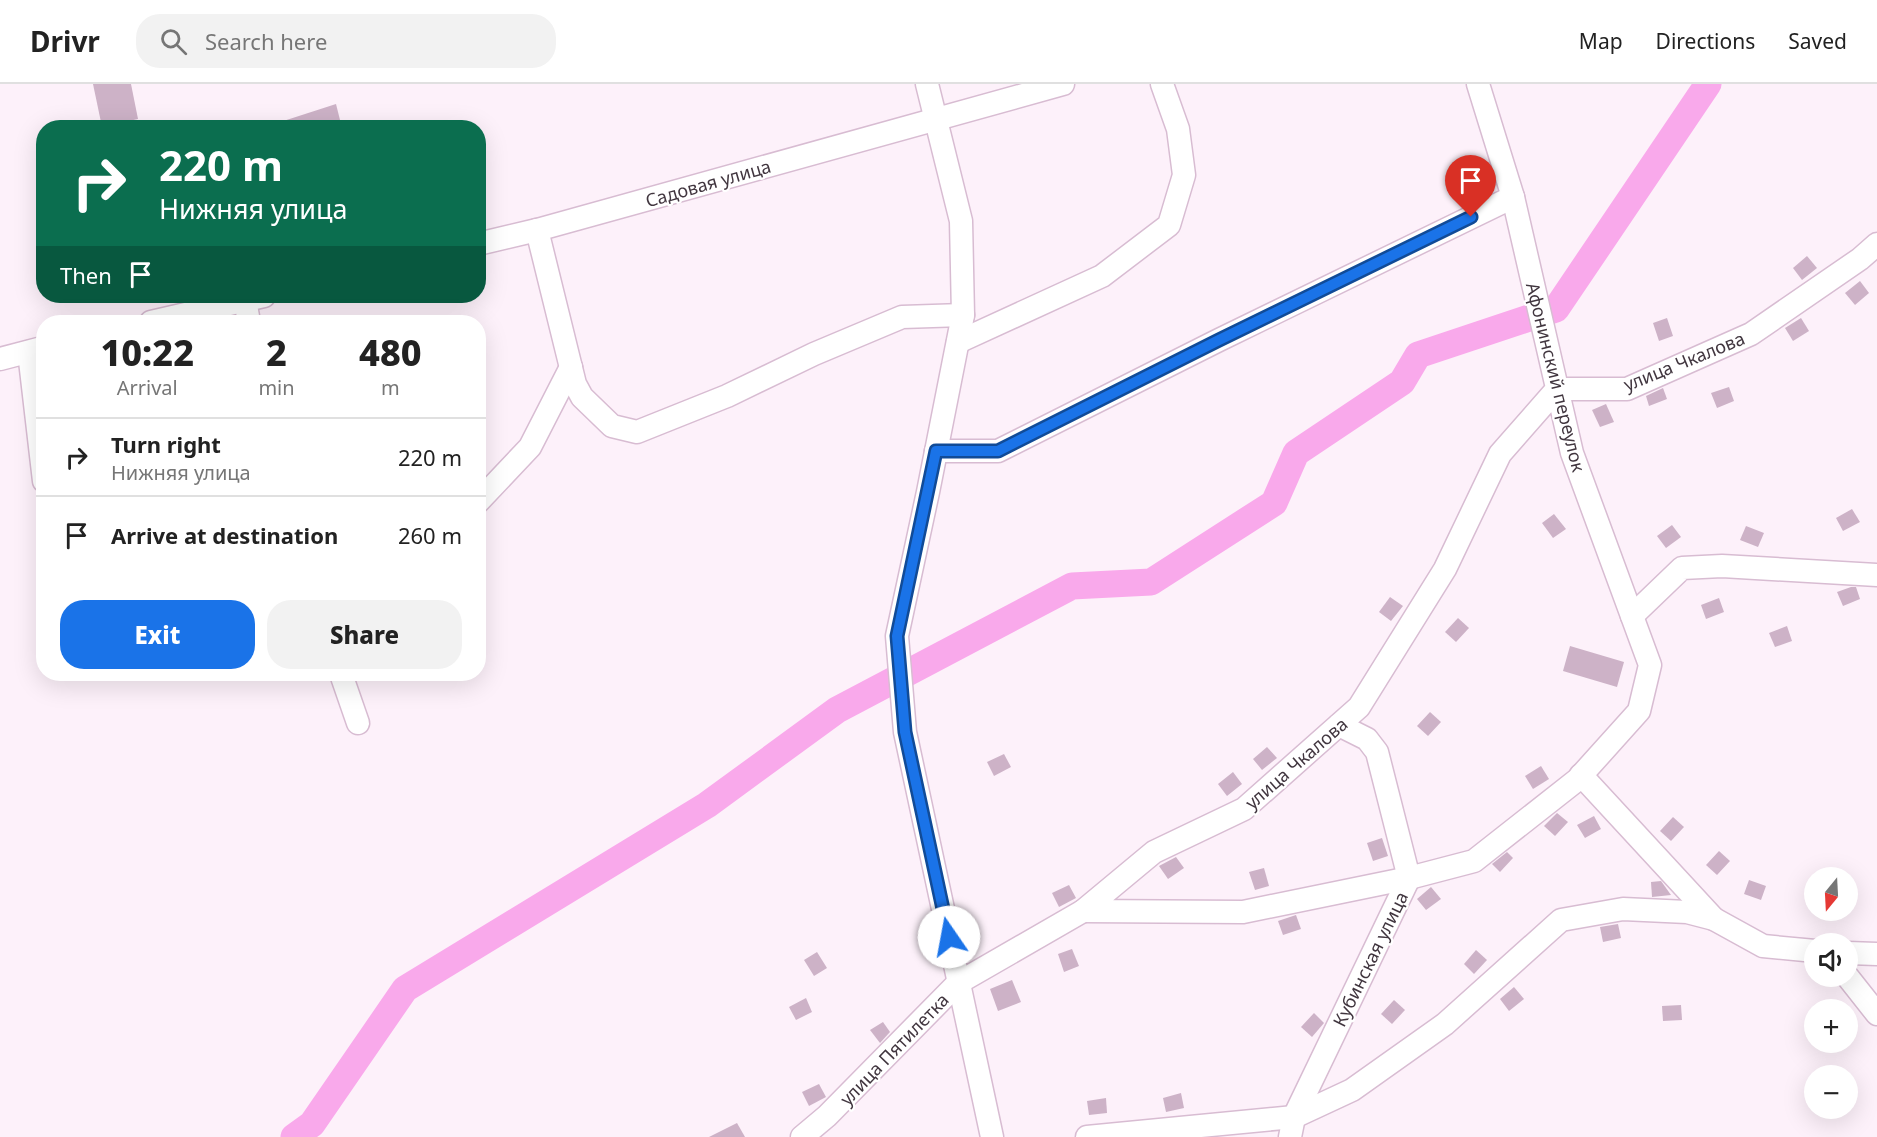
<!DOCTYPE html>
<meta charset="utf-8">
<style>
:root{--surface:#fff;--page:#f2f2f2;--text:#222;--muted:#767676;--line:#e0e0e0;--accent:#1a73e8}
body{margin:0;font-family:"Noto Sans",sans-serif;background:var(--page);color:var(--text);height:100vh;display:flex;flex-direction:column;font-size:22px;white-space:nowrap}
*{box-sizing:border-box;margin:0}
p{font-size:20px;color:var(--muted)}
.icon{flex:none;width:33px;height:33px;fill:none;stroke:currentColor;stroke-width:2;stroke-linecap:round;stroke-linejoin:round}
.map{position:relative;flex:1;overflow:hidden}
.drawer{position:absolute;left:36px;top:231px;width:450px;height:366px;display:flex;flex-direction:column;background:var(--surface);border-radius:24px;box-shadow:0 6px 24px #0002}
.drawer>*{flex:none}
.banner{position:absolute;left:36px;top:36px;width:450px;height:183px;border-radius:24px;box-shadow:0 6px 24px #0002;background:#0b6e4f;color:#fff;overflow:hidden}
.needle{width:39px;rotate:198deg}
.controls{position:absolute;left:1804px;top:783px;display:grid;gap:12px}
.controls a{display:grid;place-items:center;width:54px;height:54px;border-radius:50%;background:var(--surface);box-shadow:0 6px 24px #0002;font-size:30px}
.pin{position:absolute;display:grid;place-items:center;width:51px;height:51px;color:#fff;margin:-62px -26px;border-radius:50% 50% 50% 0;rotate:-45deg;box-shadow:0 0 6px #0007}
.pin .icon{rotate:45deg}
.me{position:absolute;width:66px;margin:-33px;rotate:348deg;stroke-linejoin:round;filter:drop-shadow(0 0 4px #0008)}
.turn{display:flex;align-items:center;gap:21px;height:126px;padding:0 24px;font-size:27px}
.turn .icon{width:78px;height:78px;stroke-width:2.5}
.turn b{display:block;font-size:42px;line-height:51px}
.then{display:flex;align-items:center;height:57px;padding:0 24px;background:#0003;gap:12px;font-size:22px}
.eta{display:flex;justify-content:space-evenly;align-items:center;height:102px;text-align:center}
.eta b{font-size:36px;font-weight:800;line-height:42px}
.primary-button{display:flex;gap:12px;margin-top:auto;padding:12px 24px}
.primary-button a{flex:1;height:69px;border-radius:24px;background:var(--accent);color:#fff;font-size:24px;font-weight:800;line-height:69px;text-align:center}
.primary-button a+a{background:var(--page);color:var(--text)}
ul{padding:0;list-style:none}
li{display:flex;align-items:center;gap:18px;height:78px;padding:0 24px;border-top:2px solid var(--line)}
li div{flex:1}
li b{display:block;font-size:22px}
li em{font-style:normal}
header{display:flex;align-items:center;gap:36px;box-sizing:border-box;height:84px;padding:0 30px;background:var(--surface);border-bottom:2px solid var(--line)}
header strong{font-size:28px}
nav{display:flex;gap:33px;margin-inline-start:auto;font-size:21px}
.search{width:420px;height:54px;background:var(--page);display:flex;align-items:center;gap:15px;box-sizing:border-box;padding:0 21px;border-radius:24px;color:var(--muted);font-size:22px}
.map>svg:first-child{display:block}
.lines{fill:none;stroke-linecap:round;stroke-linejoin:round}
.river{stroke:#f9a9eb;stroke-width:27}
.building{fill:#cdb2c7}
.minor-casing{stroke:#d8bcd2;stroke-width:25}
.minor{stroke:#fff;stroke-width:22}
.route-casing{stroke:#114b97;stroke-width:15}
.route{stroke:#1a73e8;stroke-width:10}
.labels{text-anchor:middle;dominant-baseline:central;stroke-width:4.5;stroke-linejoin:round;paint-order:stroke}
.street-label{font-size:18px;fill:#41363f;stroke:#fff}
</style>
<header>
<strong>Drivr</strong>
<div class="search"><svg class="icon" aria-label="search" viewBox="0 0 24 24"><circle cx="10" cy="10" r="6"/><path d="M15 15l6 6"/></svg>Search here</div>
<nav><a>Map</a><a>Directions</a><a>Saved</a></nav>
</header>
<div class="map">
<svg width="1877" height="1053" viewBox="0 0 1877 1053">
<rect width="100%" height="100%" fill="#fdf1fa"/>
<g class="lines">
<!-- river -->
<path class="river" d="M294 1053 312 1040 405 905 707 721 837 626 1072 502 1151 498 1274 419 1296 369 1402 298 1418 271 1556 225 1708 0"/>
</g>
<!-- building -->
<g class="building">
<path d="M93 0H131L138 35 102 43Z"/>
<path d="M336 20 342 44H271V41Z"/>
<path d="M1807 172 1817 184 1802 196 1793 184Z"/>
<path d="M1860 197 1869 209 1855 221 1845 209Z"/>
<path d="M1667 234 1673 252 1659 257 1653 239Z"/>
<path d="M1801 234 1809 247 1793 257 1785 244Z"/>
<path d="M1729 303 1734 317 1717 324 1711 309Z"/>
<path d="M1663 304 1667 315 1649 322 1646 312Z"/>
<path d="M1606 320 1614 338 1600 343 1592 326Z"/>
<path d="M1852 425 1860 438 1843 447 1836 434Z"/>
<path d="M1554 430 1566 445 1553 454 1542 439Z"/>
<path d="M1672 441 1681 453 1666 464 1657 452Z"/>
<path d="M1746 442 1764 449 1758 463 1740 456Z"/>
<path d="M1851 503H1856L1860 515 1843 522 1837 508Z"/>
<path d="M1390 513 1403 522 1391 537 1379 528Z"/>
<path d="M1719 514 1724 528 1706 535 1701 521Z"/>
<path d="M1458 534 1469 544 1456 558 1445 548Z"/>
<path d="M1787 542 1792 557 1775 563 1769 549Z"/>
<path d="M1570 562 1624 578 1617 603 1563 587Z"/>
<path d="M1430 628 1441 638 1428 652 1417 642Z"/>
<path d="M1267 663 1277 674 1262 686 1253 675Z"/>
<path d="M1004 670 1011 683 994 692 987 678Z"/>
<path d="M1541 682 1549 695 1533 705 1525 692Z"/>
<path d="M1233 688 1242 700 1227 712 1218 700Z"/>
<path d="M1557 729 1568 738 1555 752 1544 742Z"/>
<path d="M1594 732 1601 745 1585 754 1577 741Z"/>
<path d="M1673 733 1684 743 1671 757 1660 747Z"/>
<path d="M1382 754 1388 772 1373 777 1367 759Z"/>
<path d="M1719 767 1730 777 1717 791 1706 781Z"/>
<path d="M1507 768 1513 774 1500 788 1492 780Z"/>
<path d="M1176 773 1184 784 1168 795 1159 782Z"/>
<path d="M1264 784 1269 802 1255 806 1249 788Z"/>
<path d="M1749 796 1766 802 1761 816 1744 810Z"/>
<path d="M1661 797 1671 811 1652 813 1651 798Z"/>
<path d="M1069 801 1076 814 1059 823 1052 809Z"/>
<path d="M1431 803 1441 815 1426 826 1417 815Z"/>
<path d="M1296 831 1301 845 1283 851 1278 837Z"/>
<path d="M1618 840 1621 854 1603 858 1600 843Z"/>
<path d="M1072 865 1079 882 1064 888 1058 870Z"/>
<path d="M1476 866 1487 876 1474 890 1464 880Z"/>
<path d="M817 868 827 884 814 892 804 876Z"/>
<path d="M1012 896 1021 918 998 927 990 905Z"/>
<path d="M1514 903 1524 915 1509 927 1500 915Z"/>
<path d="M806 914 812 928 796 936 789 923Z"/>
<path d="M1394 916 1405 926 1392 940 1381 930Z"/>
<path d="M1681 921 1682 936 1663 937 1662 922Z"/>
<path d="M1314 929 1324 939 1312 953 1301 943Z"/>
<path d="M883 938 890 948 880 959 870 946Z"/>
<path d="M819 1000 826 1013 809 1022 802 1008Z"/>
<path d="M1181 1009 1184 1024 1166 1028 1163 1014Z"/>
<path d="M1106 1014 1107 1029 1089 1031 1087 1017Z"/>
<path d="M737 1039 745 1053H709Z"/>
</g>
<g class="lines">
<defs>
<g id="minor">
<path d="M927 0 961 137 963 231 928 408 897 552 905 648 992 1053"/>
<path d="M1478 0 1513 113 1572 369 1650 581 1639 627 1577 696 1474 777 1409 794 1243 828 1083 827 1154 768 1244 725 1359 623 1445 485 1500 370 1557 305H1627L1751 250 1860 175 1877 160"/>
<path d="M537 146 575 300 582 313 612 342 637 348 727 312 814 270 902 233 963 231"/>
<path d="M478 160 537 146 1063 0"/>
<path d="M245 216 249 238"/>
<path d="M151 238 264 212"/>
<path d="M958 258 1102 192 1169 141 1184 91 1178 45 1162 0"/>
<path d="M29 268 44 397"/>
<path d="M0 275 42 264"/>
<path d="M936 367H998L1219 256 1513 113"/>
<path d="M478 418 530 363 571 283"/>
<path d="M1632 532 1682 484 1722 482 1877 491"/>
<path d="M341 590 358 639"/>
<path d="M1581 691 1714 835"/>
<path d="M1848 869 1877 870"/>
<path d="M1847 892 1877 930"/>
<path d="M802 1053 827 1032 958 899 1083 827"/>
<path d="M1087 1053 1294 1033 1352 1006 1445 940 1561 836 1623 825 1687 828 1714 835 1763 862 1815 867"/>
<path d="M1290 1053 1294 1033 1409 794 1377 668 1367 655 1339 641"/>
</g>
</defs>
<!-- minor casing -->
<use href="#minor" class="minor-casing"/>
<!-- minor -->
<use href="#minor" class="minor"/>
</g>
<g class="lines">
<defs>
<path id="route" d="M949 853 905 648 897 552 936 367H998L1219 256 1471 133"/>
</defs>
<!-- route casing -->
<use href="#route" class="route-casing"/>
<!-- route -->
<use href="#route" class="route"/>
</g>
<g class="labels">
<!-- street labels -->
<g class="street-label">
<text transform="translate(708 99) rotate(-16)">Садовая улица</text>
<text transform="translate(1684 277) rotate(-22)">улица Чкалова</text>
<text transform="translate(1556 293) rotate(76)">Афонинский переулок</text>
<text transform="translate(1296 679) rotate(-41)">улица Чкалова</text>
<text transform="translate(1370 875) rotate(-64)">Кубинская улица</text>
<text transform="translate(894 965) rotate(-46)">улица Пятилетка</text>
</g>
</g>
</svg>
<div class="controls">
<a><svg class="needle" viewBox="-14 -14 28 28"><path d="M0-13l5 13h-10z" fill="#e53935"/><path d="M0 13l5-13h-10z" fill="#767676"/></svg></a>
<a><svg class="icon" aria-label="sound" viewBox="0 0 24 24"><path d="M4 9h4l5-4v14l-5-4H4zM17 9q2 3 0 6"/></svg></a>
<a>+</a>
<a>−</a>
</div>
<div class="pin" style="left:1471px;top:133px;background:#d93025"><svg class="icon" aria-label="arrive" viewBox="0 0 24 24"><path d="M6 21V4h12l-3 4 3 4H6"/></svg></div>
<svg class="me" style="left:949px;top:853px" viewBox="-20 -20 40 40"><circle r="19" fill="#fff"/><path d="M0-13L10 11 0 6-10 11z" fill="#1a73e8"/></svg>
<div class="banner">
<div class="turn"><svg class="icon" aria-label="right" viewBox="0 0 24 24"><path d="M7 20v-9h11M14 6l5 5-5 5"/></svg><div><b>220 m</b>Нижняя улица</div></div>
<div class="then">Then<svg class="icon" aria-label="arrive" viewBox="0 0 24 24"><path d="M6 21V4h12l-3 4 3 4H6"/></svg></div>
</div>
<section class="drawer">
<div class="eta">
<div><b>10:22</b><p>Arrival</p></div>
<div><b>2</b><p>min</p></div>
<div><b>480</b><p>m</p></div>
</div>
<ul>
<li><svg class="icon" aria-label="right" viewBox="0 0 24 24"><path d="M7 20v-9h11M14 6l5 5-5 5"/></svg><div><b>Turn right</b><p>Нижняя улица</p></div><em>220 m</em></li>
<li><svg class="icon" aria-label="arrive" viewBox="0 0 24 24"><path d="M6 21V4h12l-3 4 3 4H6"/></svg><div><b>Arrive at destination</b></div><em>260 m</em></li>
</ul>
<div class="primary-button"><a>Exit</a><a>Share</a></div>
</section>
</div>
